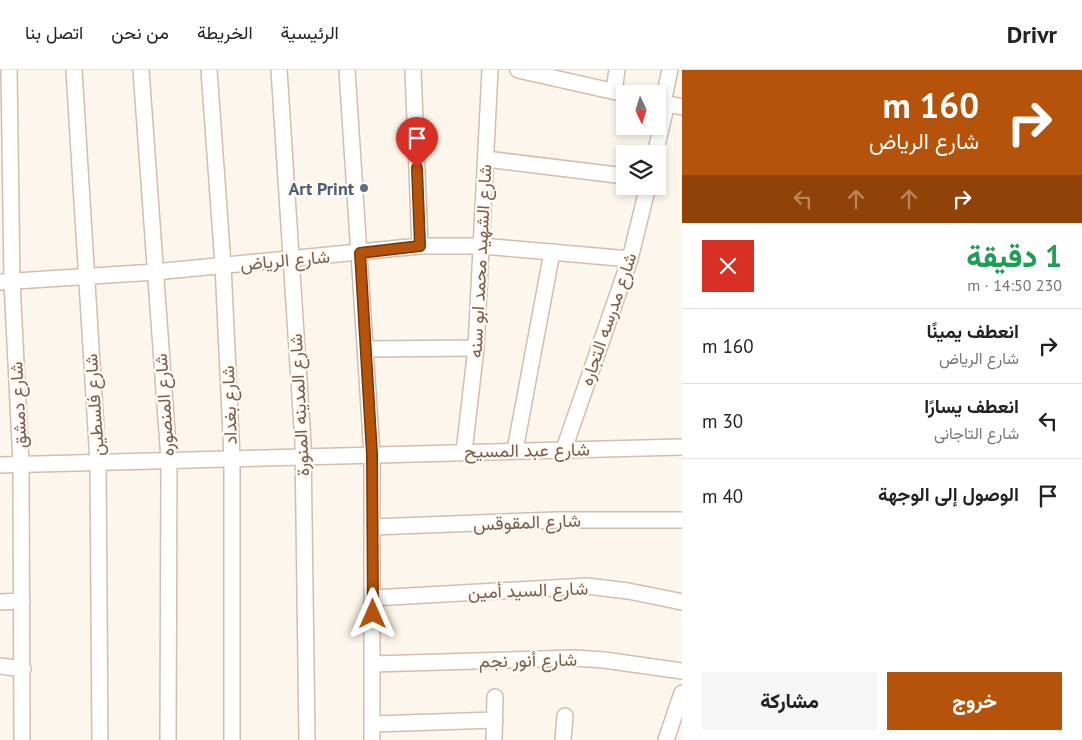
<!DOCTYPE html>
<html lang="ar">
<meta charset="utf-8">
<style>
:root{--surface:#fff;--page:#f6f6f6;--text:#222;--muted:#767676;--line:#e0e0e0;--accent:#b45309}
body{margin:0;font-family:"PT Sans",Vazirmatn,sans-serif;background:var(--page);color:var(--text);direction:rtl;height:100vh;display:flex;flex-direction:column;font-size:19px;white-space:nowrap}
*{box-sizing:border-box;margin:0}
p{font-size:16px;color:var(--muted)}
.icon{flex:none;width:28px;height:28px;fill:none;stroke:currentColor;stroke-width:2;stroke-linecap:round;stroke-linejoin:round}
.map{position:relative;flex:1;overflow:hidden;direction:ltr}
.panel{display:flex;flex-direction:column;background:var(--surface);width:400px}
.panel>*{flex:none}
.banner{background:#b45309;color:#fff;overflow:hidden}
.needle{width:32px;rotate:176deg}
.controls{position:absolute;left:616px;top:15px;display:grid;gap:10px}
.controls a{display:grid;place-items:center;width:50px;height:50px;border-radius:0px;background:var(--surface);box-shadow:0 2px 8px #0003;font-size:25px}
.pin{position:absolute;display:grid;place-items:center;width:42px;height:42px;color:#fff;margin:-51px -21px;border-radius:50% 50% 50% 0;rotate:-45deg;box-shadow:0 0 5px #0007}
.pin .icon{rotate:45deg}
.me{position:absolute;width:55px;margin:-28px;rotate:0deg;stroke-linejoin:round;filter:drop-shadow(0 0 4px #0008)}
.turn{display:flex;align-items:center;gap:18px;height:105px;padding:0 20px;font-size:22px}
.turn .icon{width:65px;height:65px;stroke-width:2.5}
.turn b{display:block;font-size:35px;line-height:42px}
.lanes{display:flex;align-items:center;height:48px;padding:0 20px;background:#0003;justify-content:center;gap:25px;direction:ltr}
.lanes .off{opacity:.35}
.round{display:grid;place-items:center;flex:none;width:52px;height:52px;border-radius:0px;background:var(--page)}
.headline{display:flex;align-items:center;justify-content:space-between;height:85px;padding:0 20px}
h1{font-size:30px;font-weight:800;line-height:38px;color:#1e9e55}
.button{display:flex;gap:10px;margin-top:auto;padding:10px 20px}
.button a{flex:1;height:58px;border-radius:0px;background:var(--accent);color:#fff;font-size:20px;font-weight:800;line-height:58px;text-align:center}
.button a+a{background:var(--page);color:var(--text)}
ul{padding:0;list-style:none}
li{display:flex;align-items:center;gap:15px;height:75px;padding:0 20px;border-top:1px solid var(--line)}
li div{flex:1}
li b{display:block;font-size:19px}
li em{font-style:normal}
header{display:flex;align-items:center;gap:30px;box-sizing:border-box;height:70px;padding:0 25px;background:var(--surface);border-bottom:1px solid var(--line)}
header strong{font-size:24px}
nav{display:flex;gap:28px;margin-inline-start:auto;font-size:18px}
main{display:flex;flex:1;min-height:0}
.map>svg:first-child{display:block}
.lines{fill:none;stroke-linecap:round;stroke-linejoin:round}
.minor-casing{stroke:#d1beb0;stroke-width:18}
.minor{stroke:#fff;stroke-width:15}
.route-casing{stroke:#753606;stroke-width:12}
.route{stroke:#b45309;stroke-width:9}
.service-dot{fill:#5c6f8a;stroke:#fffaf3;stroke-width:2}
.labels{text-anchor:middle;dominant-baseline:central;stroke-width:4.5;stroke-linejoin:round;paint-order:stroke}
.service-label{font-size:18px;font-weight:bold;fill:#4e5e75;stroke:#fffaf3;text-anchor:end}
.street-label{font-size:18px;fill:#7a5c4d;stroke:#fffaf3}
</style>
<header>
<strong>Drivr</strong>
<nav><a>الرئيسية</a><a>الخريطة</a><a>من نحن</a><a>اتصل بنا</a></nav>
</header>
<main>
<section class="panel">
<div class="banner">
<div class="turn"><svg class="icon" aria-label="right" viewBox="0 0 24 24"><path d="M7 20v-9h11M14 6l5 5-5 5"/></svg><div><b>160 m</b>شارع الرياض</div></div>
<div class="lanes"><svg class="icon off" aria-label="left" viewBox="0 0 24 24"><path d="M17 20v-9H6M10 6l-5 5 5 5"/></svg><svg class="icon off" aria-label="ahead" viewBox="0 0 24 24"><path d="M12 20V5M6 11l6-6 6 6"/></svg><svg class="icon off" aria-label="ahead" viewBox="0 0 24 24"><path d="M12 20V5M6 11l6-6 6 6"/></svg><svg class="icon" aria-label="right" viewBox="0 0 24 24"><path d="M7 20v-9h11M14 6l5 5-5 5"/></svg></div>
</div>
<div class="headline"><div><h1>1 دقيقة</h1><p>230 m · 14:50</p></div><a class="round" style="background:#d93025;color:#fff"><svg class="icon" aria-label="close" viewBox="0 0 24 24"><path d="M6 6l12 12M18 6L6 18"/></svg></a></div>
<ul>
<li><svg class="icon" aria-label="right" viewBox="0 0 24 24"><path d="M7 20v-9h11M14 6l5 5-5 5"/></svg><div><b>انعطف يمينًا</b><p>شارع الرياض</p></div><em>160 m</em></li>
<li><svg class="icon" aria-label="left" viewBox="0 0 24 24"><path d="M17 20v-9H6M10 6l-5 5 5 5"/></svg><div><b>انعطف يسارًا</b><p>شارع التاجانى</p></div><em>30 m</em></li>
<li><svg class="icon" aria-label="arrive" viewBox="0 0 24 24"><path d="M6 21V4h12l-3 4 3 4H6"/></svg><div><b>الوصول إلى الوجهة</b></div><em>40 m</em></li>
</ul>
<div class="button"><a>خروج</a><a>مشاركة</a></div>
</section>
<div class="map">
<svg width="682" height="670" viewBox="0 0 682 670">
<rect width="100%" height="100%" fill="#fdf6ec"/>
<g class="lines">
<defs>
<g id="minor">
<path d="M9 0 12 211 21 394 22 670"/>
<path d="M74 0 98 392 100 670"/>
<path d="M141 0 169 390 168 670"/>
<path d="M209 0 223 195 232 388V670"/>
<path d="M279 0 303 373 307 670"/>
<path d="M347 0 372 384V670"/>
<path d="M413 0 420 176"/>
<path d="M518 0 625 24"/>
<path d="M614 21 617 0"/>
<path d="M659 32 682 37"/>
<path d="M663 32 670 0"/>
<path d="M655 84 667 33"/>
<path d="M486 89 625 106"/>
<path d="M0 212 155 202 420 176H482L630 189"/>
<path d="M366 279 476 278"/>
<path d="M564 379 630 189 648 116"/>
<path d="M515 380 552 182"/>
<path d="M464 382 476 278 490 0"/>
<path d="M0 395 682 377"/>
<path d="M372 457 557 450H682"/>
<path d="M373 528 587 516 628 521 682 532"/>
<path d="M0 532 22 531"/>
<path d="M373 594 574 588 604 590 682 601"/>
<path d="M0 596 23 599"/>
<path d="M373 654 495 650"/>
<path d="M494 670 495 627"/>
<path d="M563 670 565 646"/>
<path d="M666 670 682 623"/>
</g>
</defs>
<!-- minor casing -->
<use href="#minor" class="minor-casing"/>
<!-- minor -->
<use href="#minor" class="minor"/>
</g>
<g class="lines">
<defs>
<path id="route" d="M373 544 372 384 360 183 420 176 417 98"/>
</defs>
<!-- route casing -->
<use href="#route" class="route-casing"/>
<!-- route -->
<use href="#route" class="route"/>
</g>
<!-- markers -->
<circle class="service-dot" cx="364" cy="118" r="5"/>
<g class="labels">
<!-- service labels -->
<g class="service-label">
<text x="354" y="118">Art Print</text>
</g>
<!-- street labels -->
<g class="street-label">
<text transform="translate(285 190) rotate(-5)">شارع الرياض</text>
<text transform="translate(480 191) rotate(-87)">شارع الشهيد محمد ابو سنه</text>
<text transform="translate(608 249) rotate(-71)">شارع مدرسه التجاره</text>
<text transform="translate(18 335) rotate(-93)">شارع دمشق</text>
<text transform="translate(94 335) rotate(-94)">شارع فلسطين</text>
<text transform="translate(164 335) rotate(-94)">شارع المنصوره</text>
<text transform="translate(229 335) rotate(-92)">شارع بغداد</text>
<text transform="translate(299 335) rotate(-93)">شارع المدينه المنورة</text>
<text transform="translate(527 380) rotate(-1)">شارع عبد المسيح</text>
<text transform="translate(527 452) rotate(-2)">شارع المقوقس</text>
<text transform="translate(528 520) rotate(-2)">شارع السيد أمين</text>
<text transform="translate(528 590) rotate(-1)">شارع أنور نجم</text>
</g>
</g>
</svg>
<div class="controls">
<a><svg class="needle" viewBox="-14 -14 28 28"><path d="M0-13l5 13h-10z" fill="#e53935"/><path d="M0 13l5-13h-10z" fill="#767676"/></svg></a>
<a><svg class="icon" aria-label="layers" viewBox="0 0 24 24"><path d="M12 4l9 5-9 5-9-5zM3 14l9 5 9-5"/></svg></a>
</div>
<div class="pin" style="left:417px;top:98px;background:#d93025"><svg class="icon" aria-label="arrive" viewBox="0 0 24 24"><path d="M6 21V4h12l-3 4 3 4H6"/></svg></div>
<svg class="me" style="left:373px;top:544px" viewBox="-20 -20 40 40"><path d="M0-17L14 15 0 8-14 15z" fill="#b45309" stroke="#fff" stroke-width="4"/></svg>
</div>
</main>
